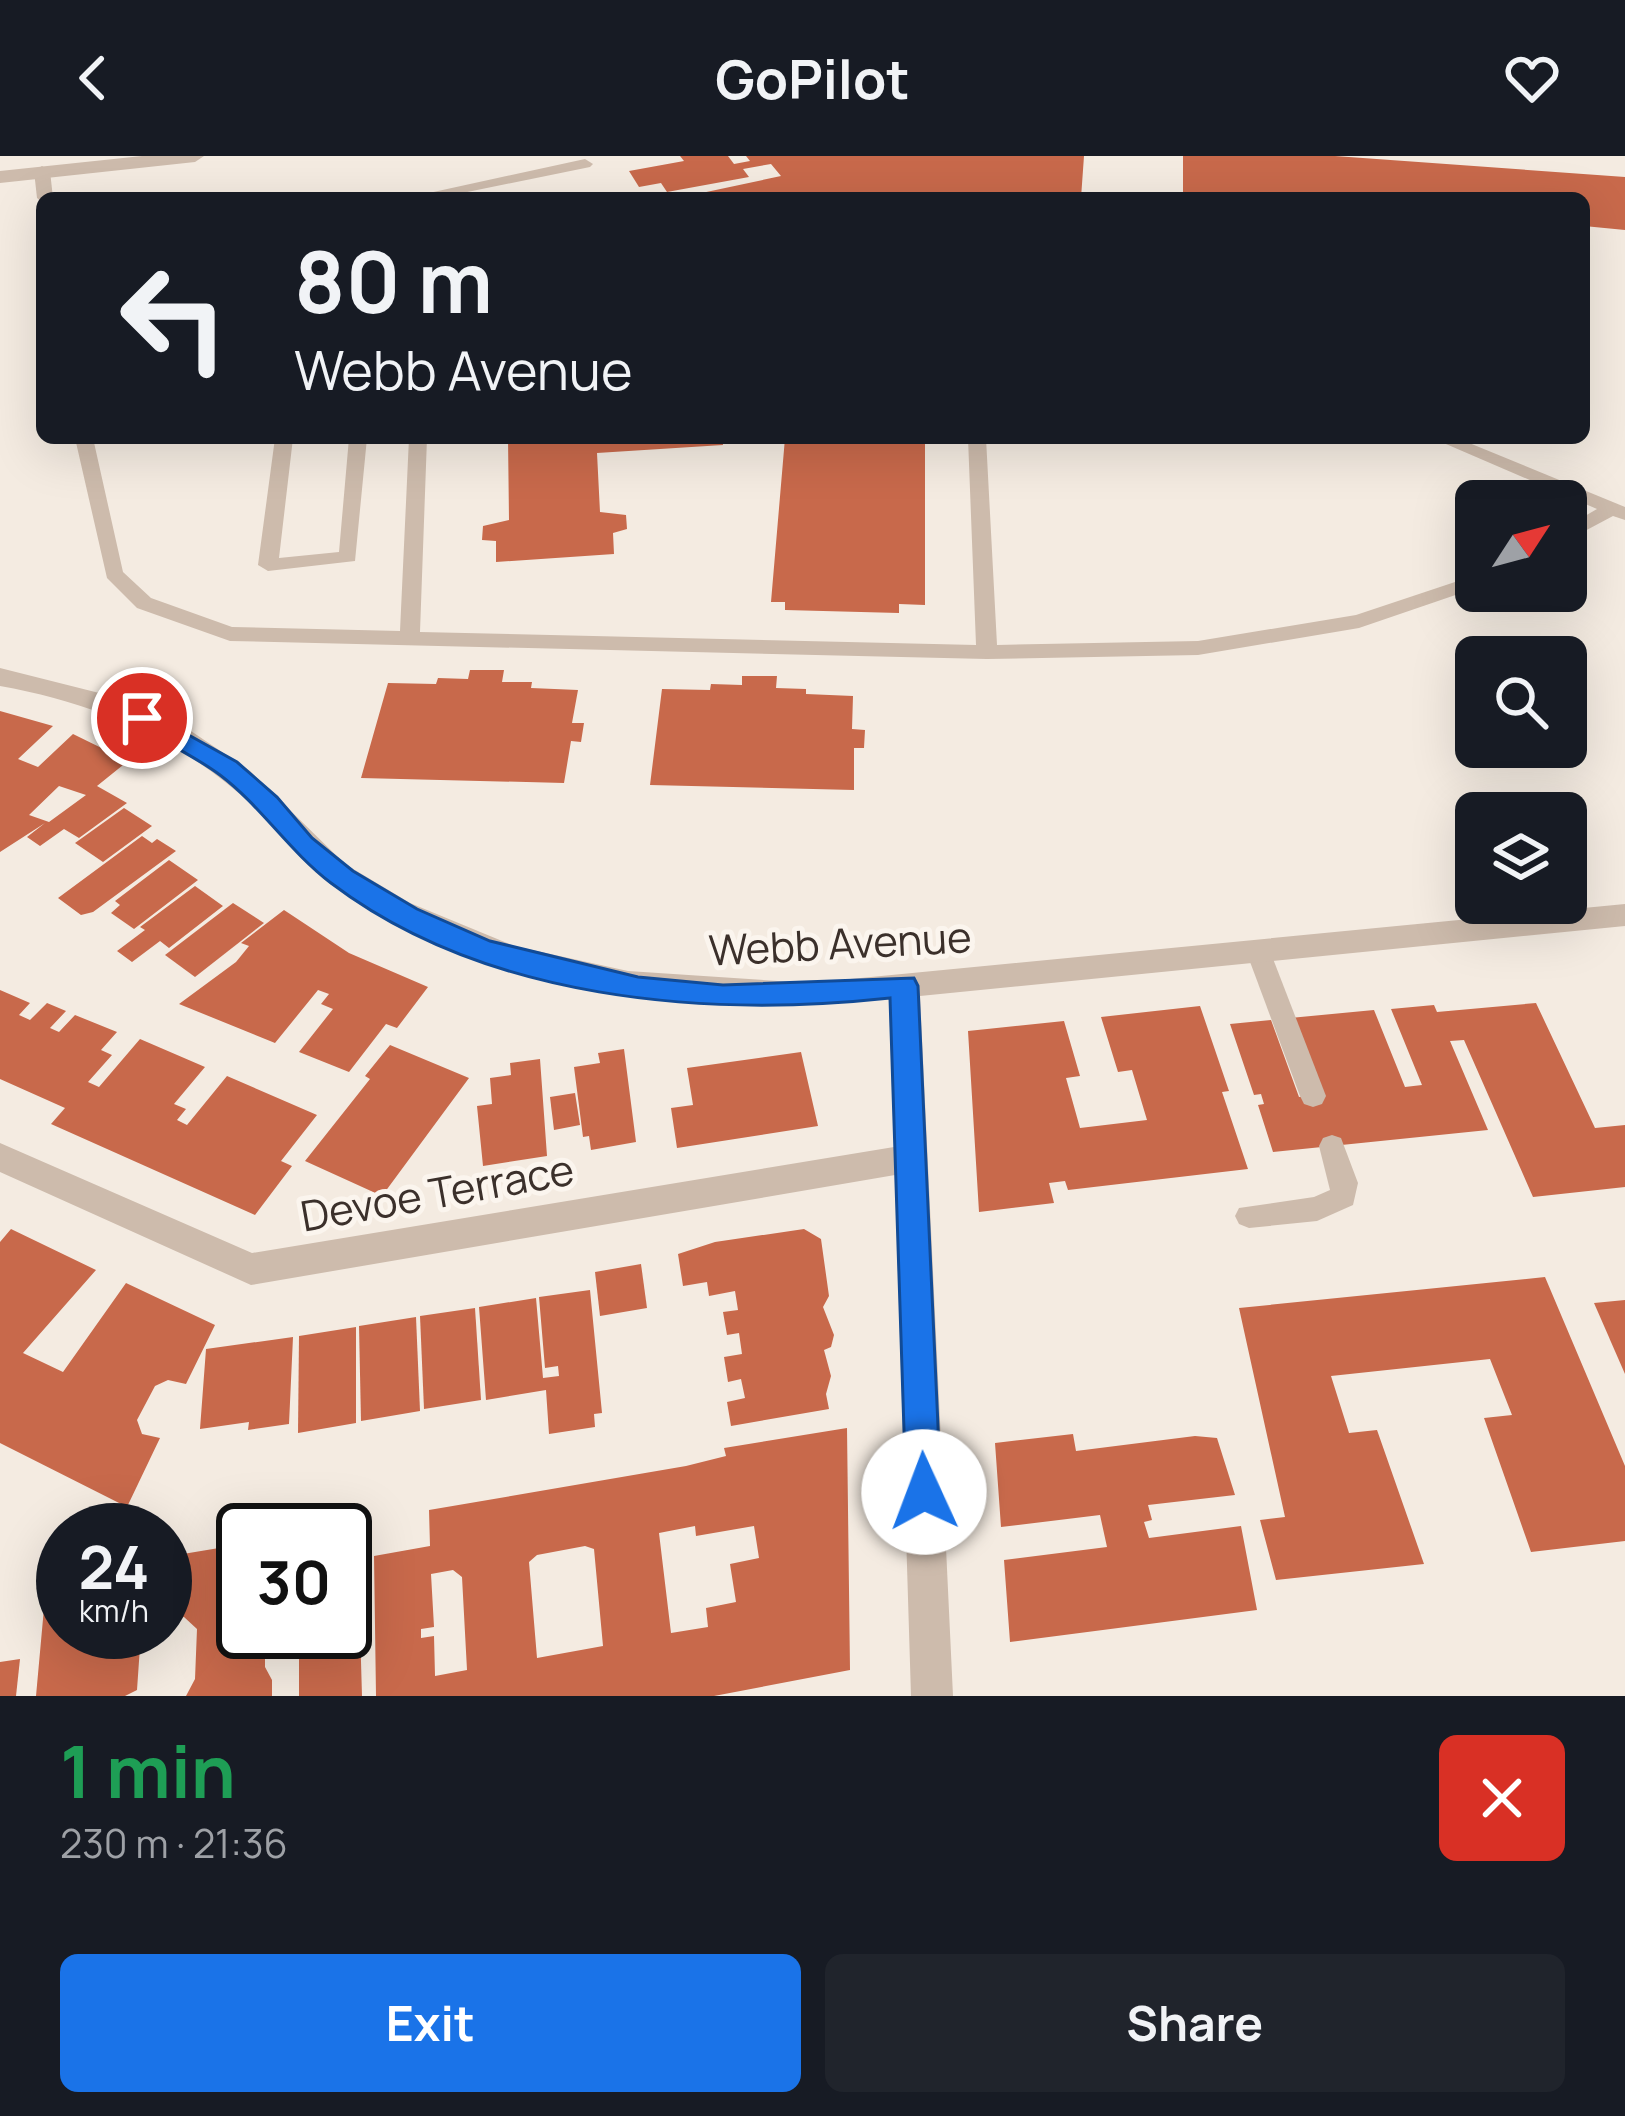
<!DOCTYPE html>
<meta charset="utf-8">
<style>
:root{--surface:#171b24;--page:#20242c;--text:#f1f3f6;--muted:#9ea1a6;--accent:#1a73e8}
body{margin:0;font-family:Manrope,sans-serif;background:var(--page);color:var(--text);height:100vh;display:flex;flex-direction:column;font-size:45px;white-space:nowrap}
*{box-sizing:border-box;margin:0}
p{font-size:39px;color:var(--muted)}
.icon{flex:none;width:66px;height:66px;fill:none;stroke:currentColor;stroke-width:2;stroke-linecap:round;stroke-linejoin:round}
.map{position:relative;height:1540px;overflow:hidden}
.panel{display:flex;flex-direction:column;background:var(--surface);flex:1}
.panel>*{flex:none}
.banner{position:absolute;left:36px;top:36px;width:1554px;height:252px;border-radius:18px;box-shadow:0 12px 48px #0002;background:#171b24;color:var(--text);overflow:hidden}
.needle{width:78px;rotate:54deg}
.controls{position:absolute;left:1455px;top:324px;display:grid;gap:24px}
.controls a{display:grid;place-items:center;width:132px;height:132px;border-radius:18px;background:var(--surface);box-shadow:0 12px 48px #0002;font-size:60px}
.speed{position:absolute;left:36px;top:1347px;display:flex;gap:24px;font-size:60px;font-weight:700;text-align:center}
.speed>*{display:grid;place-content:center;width:156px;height:156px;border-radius:50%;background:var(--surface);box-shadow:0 12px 48px #0002;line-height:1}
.speed small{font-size:30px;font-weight:400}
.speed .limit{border:6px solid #111;border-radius:18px;background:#fff;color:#111}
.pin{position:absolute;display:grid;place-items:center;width:102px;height:102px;color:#fff;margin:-51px;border:6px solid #fff;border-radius:50%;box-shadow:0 3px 12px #0007}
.me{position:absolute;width:132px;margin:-66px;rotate:358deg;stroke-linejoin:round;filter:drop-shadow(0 0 9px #0008)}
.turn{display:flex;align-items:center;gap:42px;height:252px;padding:0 60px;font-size:54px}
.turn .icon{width:156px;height:156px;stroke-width:2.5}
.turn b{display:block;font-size:84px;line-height:102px}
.round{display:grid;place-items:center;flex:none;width:126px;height:126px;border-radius:18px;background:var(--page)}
.overview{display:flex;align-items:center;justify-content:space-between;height:204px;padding:0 60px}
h1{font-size:72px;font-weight:700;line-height:90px;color:#1e9e55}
.button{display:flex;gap:24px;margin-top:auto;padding:24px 60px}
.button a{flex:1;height:138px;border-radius:18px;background:var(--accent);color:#fff;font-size:48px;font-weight:700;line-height:138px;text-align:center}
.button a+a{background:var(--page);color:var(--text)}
header{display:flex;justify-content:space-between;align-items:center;height:156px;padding:0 60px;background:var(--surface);font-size:54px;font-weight:700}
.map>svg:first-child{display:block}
.building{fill:#c8694b;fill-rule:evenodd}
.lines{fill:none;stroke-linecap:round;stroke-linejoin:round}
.service{fill:#cdbbac;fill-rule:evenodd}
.minor{fill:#cdbbac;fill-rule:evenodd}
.tertiary{fill:#cdbbac;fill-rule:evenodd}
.route{fill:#1a73e8;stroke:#114b97;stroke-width:3}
.labels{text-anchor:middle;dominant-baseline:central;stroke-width:10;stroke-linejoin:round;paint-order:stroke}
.street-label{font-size:42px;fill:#3b302b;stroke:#fbf5ee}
</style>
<header><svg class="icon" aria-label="back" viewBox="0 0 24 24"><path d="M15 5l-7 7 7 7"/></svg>GoPilot<svg class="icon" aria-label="heart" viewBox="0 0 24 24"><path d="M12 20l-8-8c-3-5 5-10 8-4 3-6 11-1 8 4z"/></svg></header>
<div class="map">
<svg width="1625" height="1540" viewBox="0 0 1625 1540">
<rect width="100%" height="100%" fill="#f4ebe1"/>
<!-- building -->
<g class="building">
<path d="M680 0H728L734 8 750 5 746 0H1084L1081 42H678L781 20 771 8 743 13 749 21 667 36 661 27 639 31 629 15 684 5Z"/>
<path d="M1183 0H1335L1625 21V74L1584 70V42H1183Z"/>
<path d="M508 282H722L723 289 597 297 600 356 626 359 627 373 613 377 614 398 496 406V385L482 384 483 370 509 364Z"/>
<path d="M785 282H925V449L899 448V457L785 454V446H771Z"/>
<path d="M470 514H504L502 526H532L531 532 578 534 572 567H584L581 586 571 585 564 627 361 622 388 527 436 528 438 522 468 523Z"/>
<path d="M742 520H777L776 532 806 533V538L853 540 852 573 865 574 864 592H854V634L650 629 662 533 710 534 711 528 742 529Z"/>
<path d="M0 555 53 570 18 603 38 611 73 578 128 605 97 630 127 647 79 682 64 673 40 690 27 681 45 667 0 696ZM59 630 86 639 49 666 29 659Z"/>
<path d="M124 652 152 670 103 706 75 687Z"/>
<path d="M142 680 152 687 157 683 176 695 93 756 81 759 58 742Z"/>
<path d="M169 704 198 724 134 773 111 757 120 749 115 745Z"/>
<path d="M195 730 223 750 169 792 160 785 132 806 117 795 145 774 140 771Z"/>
<path d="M233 747 264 767 195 821 165 799Z"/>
<path d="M284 754 349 797 428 831 397 872 386 868 349 916 299 896 333 853 321 848 329 838 318 834 275 887 179 848 236 806 249 790 241 787Z"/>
<path d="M0 834 30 847 19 859 30 864 47 847 66 855 50 872 59 876 75 859 117 876 101 894 112 899 88 926 99 931 140 883 205 911 174 948 186 953 177 964 187 969 227 920 317 959 281 1005 292 1010 255 1059 51 968 65 952 0 923Z"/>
<path d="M1536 847 1595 972 1625 969V1031L1533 1041 1464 884 1450 885 1488 974 1273 996 1258 949 1264 948 1261 938 1254 939 1230 868 1271 864 1299 941 1318 939 1290 862 1374 854 1405 931 1422 929 1391 853 1434 849 1437 856Z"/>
<path d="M1200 850 1229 935 1222 936 1248 1013 1068 1034 1065 1025 1049 1027 1054 1047 979 1056 968 875 1064 865 1080 920 1066 922 1080 972 1147 964 1132 914 1118 916 1101 861Z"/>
<path d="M390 889 469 922 382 1040 305 1005 370 923 365 920Z"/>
<path d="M624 893 636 986 591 994 589 980 583 981 574 911 600 907 598 897Z"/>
<path d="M801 896 818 970 677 992 671 952 693 949 687 912Z"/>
<path d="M540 903 547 1000 483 1010 477 950 492 948 490 922 511 919 510 907Z"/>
<path d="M575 937 580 969 554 974 550 941Z"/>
<path d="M11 1073 96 1114 23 1197 63 1216 126 1127 215 1169 186 1228 168 1224 155 1230 137 1264 142 1278 160 1282 127 1351 0 1287V1086Z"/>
<path d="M804 1073 821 1083 829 1140 823 1151 834 1179 831 1191 824 1194 831 1220 826 1238 829 1253 731 1270 727 1246 745 1242 741 1223 728 1226 724 1201 742 1198 739 1177 727 1179 723 1156 738 1154 735 1135 709 1140 707 1126 683 1130 678 1098 715 1086Z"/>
<path d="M641 1108 647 1152 600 1160 595 1116Z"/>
<path d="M1545 1121 1625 1310V1385L1531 1396 1484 1262 1512 1259 1490 1203 1331 1220 1349 1277 1377 1274 1424 1408 1276 1424 1260 1364 1285 1361 1239 1152Z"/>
<path d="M590 1134 602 1257 594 1258 595 1271 549 1278 546 1234 486 1244 479 1151 536 1142 543 1222 559 1220 558 1210 545 1212 539 1141Z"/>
<path d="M1625 1144V1218L1594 1147Z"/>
<path d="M475 1152 481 1244 424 1253 420 1160Z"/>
<path d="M416 1161 420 1255 361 1265 359 1170Z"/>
<path d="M356 1171V1267L298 1277 299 1180Z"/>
<path d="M293 1181 289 1268 248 1274 249 1266 200 1273 206 1193Z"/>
<path d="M847 1272 850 1514 714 1540H376L374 1400 430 1390 429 1354 686 1310 726 1300 724 1292ZM695 1370 696 1380 754 1370 759 1402 730 1408 736 1446 706 1452 708 1471 671 1477 659 1377ZM585 1390 594 1393 603 1490 537 1502 529 1406 537 1399ZM453 1414 462 1421 467 1514 435 1520 434 1480 421 1482V1473L434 1471 431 1418Z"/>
<path d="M1073 1278 1076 1295 1195 1280 1217 1282 1235 1339 1148 1349 1152 1364 1144 1366 1149 1382 1241 1370 1257 1454 1010 1486 1004 1404 1107 1391 1100 1359 1001 1371 995 1287Z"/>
<path d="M243 1388V1476H265V1511L272 1524V1540H186L195 1523 197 1473 184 1461 165 1464V1401Z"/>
<path d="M358 1402 362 1540H299V1476H345V1404Z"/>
<path d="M63 1437V1476H141L137 1534 125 1540H36L45 1441Z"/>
<path d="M20 1503 16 1540H0V1506Z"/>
</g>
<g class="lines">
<!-- service -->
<g class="service">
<path d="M585 3 593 8 590 11 438 42H406Z"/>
<path d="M42 10 50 15 53 42H42V46L37 42 34 15Z"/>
<path d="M75 282H93L123 416 151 442 232 471 400 475 409 282H427L420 476 976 489 968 282H986L997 489 1198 485 1356 459 1476 419V432L1359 472 1198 499 987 503 230 485 137 452 107 422Z"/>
<path d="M275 282H293L279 402 339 396 349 282H367L355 405 268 415 258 409Z"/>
<path d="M1432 282H1457L1625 351V364L1613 360 1566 385V371L1597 353Z"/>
<path d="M1258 786 1267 788 1270 795 1326 940 1322 948 1313 951 1304 948 1300 940 1246 795 1249 788Z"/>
<path d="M1332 979 1341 982 1358 1027 1353 1049 1317 1065 1249 1072 1239 1068 1235 1060 1239 1052 1314 1041 1330 1034 1319 990 1323 982Z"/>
</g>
<!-- minor -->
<path class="minor" d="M0 512 119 542 188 573 250 615 345 708 410 747 514 790 628 815 809 827 1625 748V770L920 840 953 1540H911L895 1019 251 1129 0 1016V987L252 1097 894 991 889 843C700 862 498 839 336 732 303 710 280 676 252 649 180 582 95 547 0 530Z"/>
<!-- tertiary -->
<path class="tertiary" d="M142 0H204L195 6 0 27V15Z"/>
</g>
<!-- route -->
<path class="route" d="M142 553 237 606 277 641 312 682 353 715 417 753 490 785 638 821 723 829 914 822 918 830 941 1336 936 1348 924 1353 911 1348 906 1336 890 842C705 862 485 844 331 727 289 695 261 650 220 619 193 599 161 584 133 568L130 562Z"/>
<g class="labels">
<!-- street labels -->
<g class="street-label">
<text transform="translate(840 787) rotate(-3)">Webb Avenue</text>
<text transform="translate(437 1036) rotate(-10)">Devoe Terrace</text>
</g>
</g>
</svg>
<div class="controls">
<a><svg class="needle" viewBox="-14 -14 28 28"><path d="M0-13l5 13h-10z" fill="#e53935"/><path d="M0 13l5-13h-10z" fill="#9ea1a6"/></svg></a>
<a><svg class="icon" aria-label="search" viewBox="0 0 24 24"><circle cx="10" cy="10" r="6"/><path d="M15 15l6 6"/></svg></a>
<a><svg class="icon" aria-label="layers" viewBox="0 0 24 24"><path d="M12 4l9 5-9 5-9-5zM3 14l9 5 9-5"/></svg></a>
</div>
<div class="speed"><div>24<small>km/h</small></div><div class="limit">30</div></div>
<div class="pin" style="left:142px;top:562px;background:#d93025"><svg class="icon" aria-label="arrive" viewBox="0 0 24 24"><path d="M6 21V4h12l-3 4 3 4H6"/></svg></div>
<svg class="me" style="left:924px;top:1336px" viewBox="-20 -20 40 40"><circle r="19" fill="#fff"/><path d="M0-13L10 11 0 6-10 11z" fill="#1a73e8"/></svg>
<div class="banner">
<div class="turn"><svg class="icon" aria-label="left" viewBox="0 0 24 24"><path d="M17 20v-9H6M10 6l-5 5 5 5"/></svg><div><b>80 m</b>Webb Avenue</div></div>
</div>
</div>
<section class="panel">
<div class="overview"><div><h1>1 min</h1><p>230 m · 21:36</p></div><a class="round" style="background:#d93025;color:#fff"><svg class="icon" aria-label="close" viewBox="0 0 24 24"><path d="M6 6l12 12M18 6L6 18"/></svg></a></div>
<div class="button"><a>Exit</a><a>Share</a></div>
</section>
